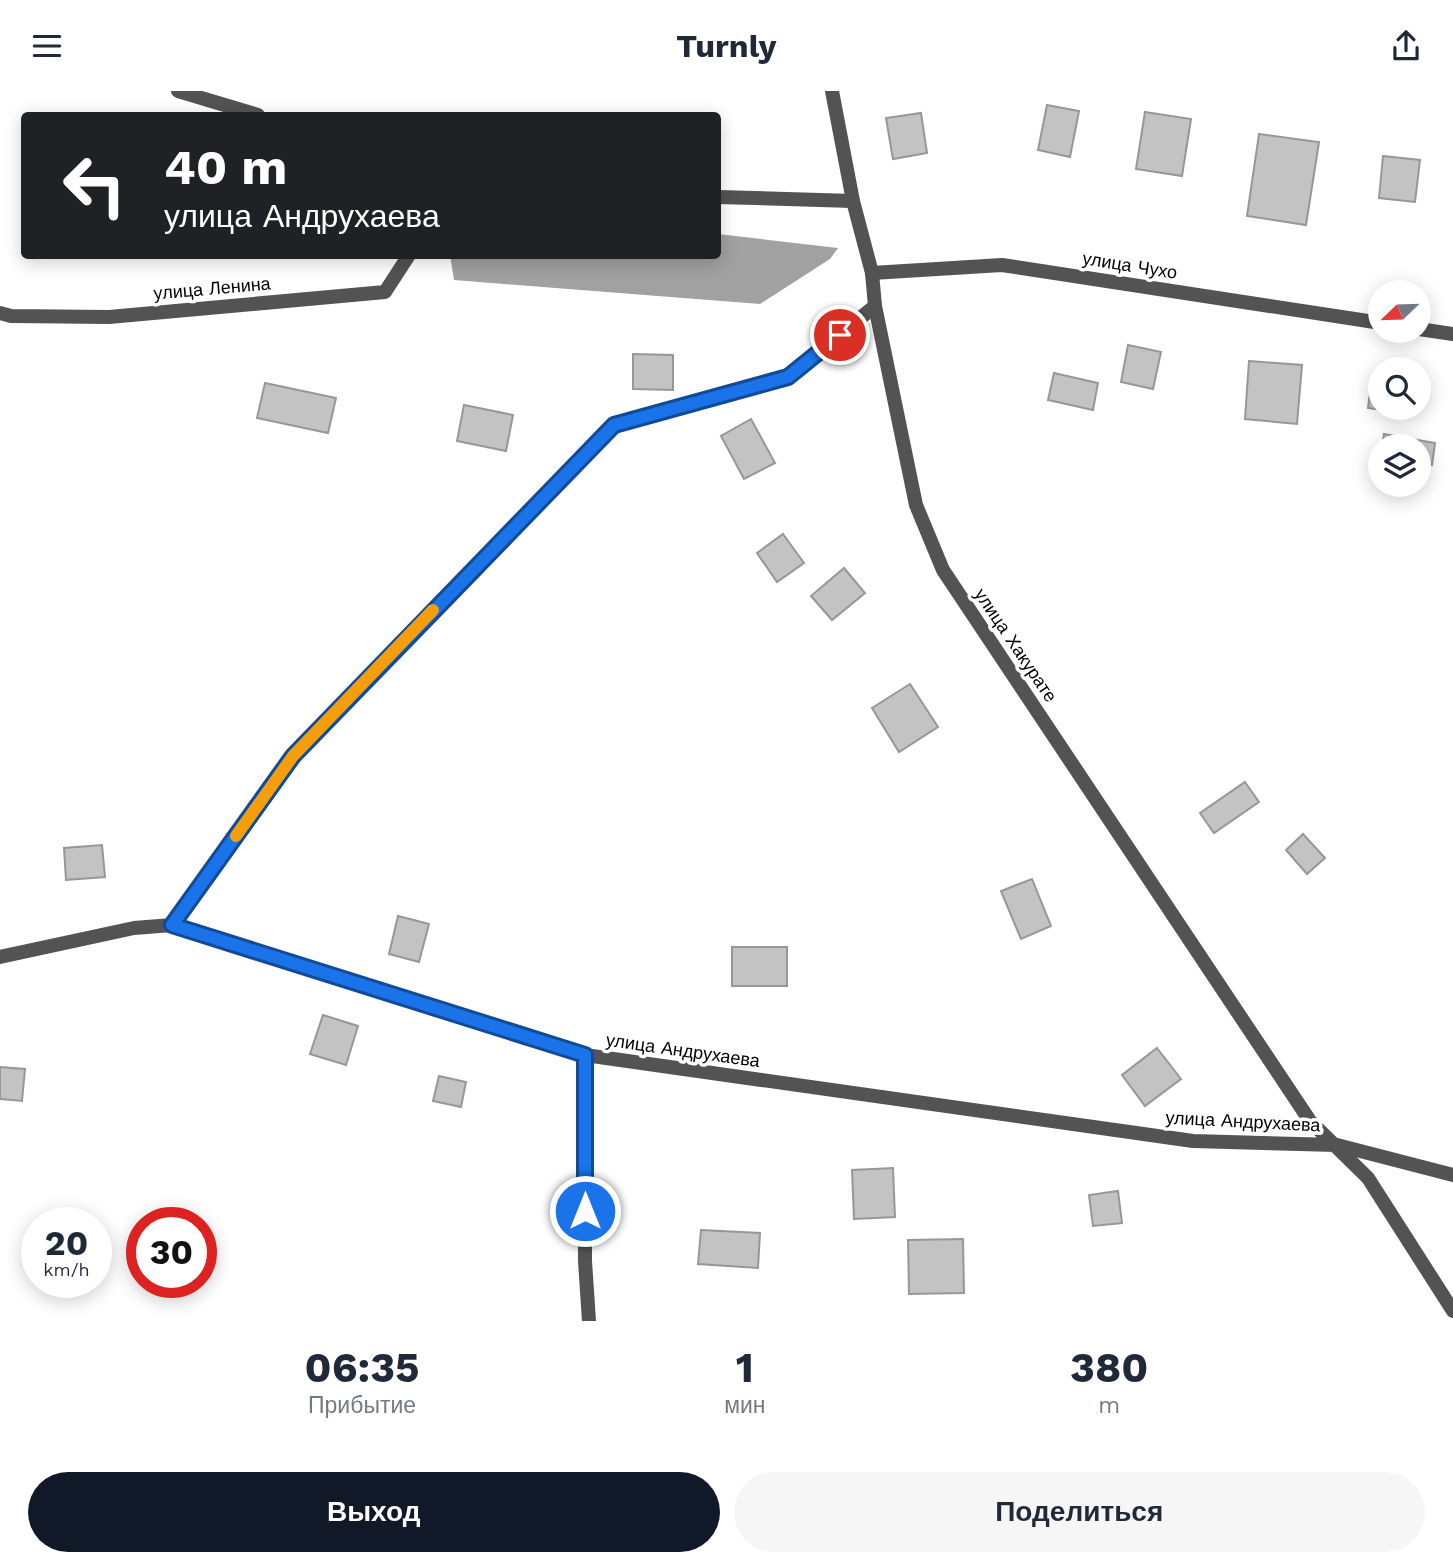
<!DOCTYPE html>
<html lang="ru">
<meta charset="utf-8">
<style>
:root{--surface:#fff;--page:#f6f6f7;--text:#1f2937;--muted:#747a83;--accent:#111827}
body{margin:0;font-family:"Work Sans",sans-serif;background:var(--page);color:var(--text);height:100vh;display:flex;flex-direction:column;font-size:26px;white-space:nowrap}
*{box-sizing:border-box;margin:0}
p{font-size:23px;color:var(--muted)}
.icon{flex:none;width:38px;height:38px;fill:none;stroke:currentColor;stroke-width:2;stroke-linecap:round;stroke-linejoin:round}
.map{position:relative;height:1230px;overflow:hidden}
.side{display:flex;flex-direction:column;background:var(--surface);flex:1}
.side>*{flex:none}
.banner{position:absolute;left:21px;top:21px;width:700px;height:147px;border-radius:7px;box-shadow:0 4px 18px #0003;background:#202124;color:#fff;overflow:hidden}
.needle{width:46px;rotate:247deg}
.controls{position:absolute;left:1368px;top:189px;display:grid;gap:14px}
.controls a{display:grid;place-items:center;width:63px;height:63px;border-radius:50%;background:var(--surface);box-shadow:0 4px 18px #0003;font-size:35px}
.speed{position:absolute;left:21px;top:1116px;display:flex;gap:14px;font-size:35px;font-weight:700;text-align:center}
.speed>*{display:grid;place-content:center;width:91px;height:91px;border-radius:50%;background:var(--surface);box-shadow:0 4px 18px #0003;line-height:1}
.speed small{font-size:18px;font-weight:400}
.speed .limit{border:10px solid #d22;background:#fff;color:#111}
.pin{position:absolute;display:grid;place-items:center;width:60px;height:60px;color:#fff;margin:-30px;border:4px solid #fff;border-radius:50%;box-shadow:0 2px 7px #0007}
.me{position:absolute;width:77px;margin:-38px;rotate:0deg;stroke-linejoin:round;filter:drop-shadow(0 0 5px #0008)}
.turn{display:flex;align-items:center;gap:24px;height:147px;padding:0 28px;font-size:32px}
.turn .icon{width:91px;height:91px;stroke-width:2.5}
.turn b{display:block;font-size:49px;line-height:60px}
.eta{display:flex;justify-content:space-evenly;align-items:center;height:119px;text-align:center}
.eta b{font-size:42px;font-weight:700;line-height:49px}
.cta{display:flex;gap:14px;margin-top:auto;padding:14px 28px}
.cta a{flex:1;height:80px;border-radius:42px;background:var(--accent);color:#fff;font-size:28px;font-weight:700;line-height:80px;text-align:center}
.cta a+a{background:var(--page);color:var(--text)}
header{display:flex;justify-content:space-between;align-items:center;height:91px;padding:0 28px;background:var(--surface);font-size:32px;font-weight:700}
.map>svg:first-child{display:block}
.water{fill:#a1a1a1}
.building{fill:#c3c3c3;stroke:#979797;stroke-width:2}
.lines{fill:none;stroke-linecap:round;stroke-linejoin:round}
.lane{stroke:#535353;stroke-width:14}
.street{stroke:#535353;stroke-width:14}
.route-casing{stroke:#114b97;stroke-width:18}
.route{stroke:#1a73e8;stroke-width:12}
.slow{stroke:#f59e0b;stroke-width:12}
.labels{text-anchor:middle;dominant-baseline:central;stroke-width:7;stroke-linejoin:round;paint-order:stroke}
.street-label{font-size:18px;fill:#000;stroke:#fff}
</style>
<header><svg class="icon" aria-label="menu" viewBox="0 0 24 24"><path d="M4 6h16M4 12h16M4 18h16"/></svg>Turnly<svg class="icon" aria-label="share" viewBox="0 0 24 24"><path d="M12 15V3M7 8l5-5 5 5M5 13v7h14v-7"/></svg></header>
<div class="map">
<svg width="1453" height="1230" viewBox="0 0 1453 1230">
<rect width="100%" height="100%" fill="#fff"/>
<!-- water -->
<path class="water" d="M718 143 838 157 830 168 760 213 454 189 450 164H718Z"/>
<!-- building -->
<g class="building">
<path d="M1047 14 1079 20 1070 66 1038 59Z"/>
<path d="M1145 21 1191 28 1182 85 1136 78Z"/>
<path d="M921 22 927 62 893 68 886 27Z"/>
<path d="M1259 43 1319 51 1306 134 1247 125Z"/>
<path d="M1383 65 1420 69 1415 111 1379 107Z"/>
<path d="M1128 254 1161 261 1153 298 1121 291Z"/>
<path d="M633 263 673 264V299L633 298Z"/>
<path d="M1249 270 1302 274 1297 333 1245 328Z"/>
<path d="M1054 282 1098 292 1093 319 1048 309Z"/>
<path d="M1372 285 1381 286V317H1405L1404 322 1368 317Z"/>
<path d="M265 292 336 307 328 342 257 327Z"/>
<path d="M464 314 513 324 506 360 457 350Z"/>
<path d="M751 328 775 372 744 388 721 345Z"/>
<path d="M1384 343 1435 352 1432 374 1419 372V355H1382Z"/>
<path d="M783 443 804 472 777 491 757 462Z"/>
<path d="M844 477 865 502 832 529 811 505Z"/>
<path d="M910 593 938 636 899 661 872 617Z"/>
<path d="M1245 691 1259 711 1214 742 1200 722Z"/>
<path d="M1303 743 1325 767 1307 783 1286 759Z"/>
<path d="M102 754 105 786 66 789 64 757Z"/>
<path d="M1032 788 1051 835 1021 848 1001 800Z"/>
<path d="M398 825 429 833 419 871 389 863Z"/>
<rect x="732" y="856" width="55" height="39"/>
<path d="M323 924 358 935 346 974 310 963Z"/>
<path d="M1157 957 1181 988 1145 1015 1122 984Z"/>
<path d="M0 976 25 978 22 1010 0 1008Z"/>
<path d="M439 985 466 991 461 1016 433 1010Z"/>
<path d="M893 1077 895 1126 854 1128 852 1079Z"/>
<path d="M1118 1100 1122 1132 1093 1135 1089 1104Z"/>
<path d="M701 1139 760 1142 758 1177 698 1173Z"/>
<path d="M963 1148 964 1202 909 1203 908 1149Z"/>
</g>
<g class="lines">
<!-- lane -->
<path class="lane" d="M172 834 293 665 614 334 788 286 875 215"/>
<!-- street -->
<g class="street">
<path d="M178 0 258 24"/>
<path d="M832 0 853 110 872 182 875 215 916 414 943 479 1310 1030 1368 1087 1453 1220"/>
<path d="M718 106 853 110"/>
<path d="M872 182 1002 174 1381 232"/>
<path d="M0 222 11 225 109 226 385 201 409 164"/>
<path d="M1419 238 1453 243"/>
<path d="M0 866 134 837 172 834 585 964 1193 1050 1337 1054 1453 1084"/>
<path d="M585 964V1170L589 1230"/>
</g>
</g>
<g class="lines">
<defs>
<path id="route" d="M585 1120V964L172 834 293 665 614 334 788 286 840 244"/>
</defs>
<!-- route casing -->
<use href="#route" class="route-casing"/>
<!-- route -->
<use href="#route" class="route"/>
<!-- slow -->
<path class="slow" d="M236 745 293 665 433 519"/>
</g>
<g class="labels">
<!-- street labels -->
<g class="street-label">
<text transform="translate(1130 174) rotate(9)">улица Чухо</text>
<text transform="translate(212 197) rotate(-5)">улица Ленина</text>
<text transform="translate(1016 554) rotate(56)">улица Хакурате</text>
<text transform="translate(683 959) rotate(8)">улица Андрухаева</text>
<text transform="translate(1243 1030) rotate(3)">улица Андрухаева</text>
</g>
</g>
</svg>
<div class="controls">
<a><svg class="needle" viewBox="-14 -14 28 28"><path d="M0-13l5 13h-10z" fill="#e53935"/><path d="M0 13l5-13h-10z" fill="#747a83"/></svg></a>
<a><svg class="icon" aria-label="search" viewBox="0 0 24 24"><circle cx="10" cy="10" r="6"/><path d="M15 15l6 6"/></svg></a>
<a><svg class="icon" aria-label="layers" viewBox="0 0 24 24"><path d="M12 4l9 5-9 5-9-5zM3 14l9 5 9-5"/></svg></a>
</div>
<div class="speed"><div>20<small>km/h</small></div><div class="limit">30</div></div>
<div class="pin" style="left:840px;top:244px;background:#d93025"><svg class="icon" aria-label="arrive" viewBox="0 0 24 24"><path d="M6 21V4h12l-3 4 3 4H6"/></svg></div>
<svg class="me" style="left:585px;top:1120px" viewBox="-20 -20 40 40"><circle r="17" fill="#1a73e8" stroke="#fff" stroke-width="3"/><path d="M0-11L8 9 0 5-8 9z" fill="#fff"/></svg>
<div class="banner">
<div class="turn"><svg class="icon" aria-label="left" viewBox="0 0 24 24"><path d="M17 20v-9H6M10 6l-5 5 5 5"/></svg><div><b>40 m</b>улица Андрухаева</div></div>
</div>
</div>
<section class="side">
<div class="eta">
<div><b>06:35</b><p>Прибытие</p></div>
<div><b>1</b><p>мин</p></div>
<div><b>380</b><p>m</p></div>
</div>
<div class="cta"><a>Выход</a><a>Поделиться</a></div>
</section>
